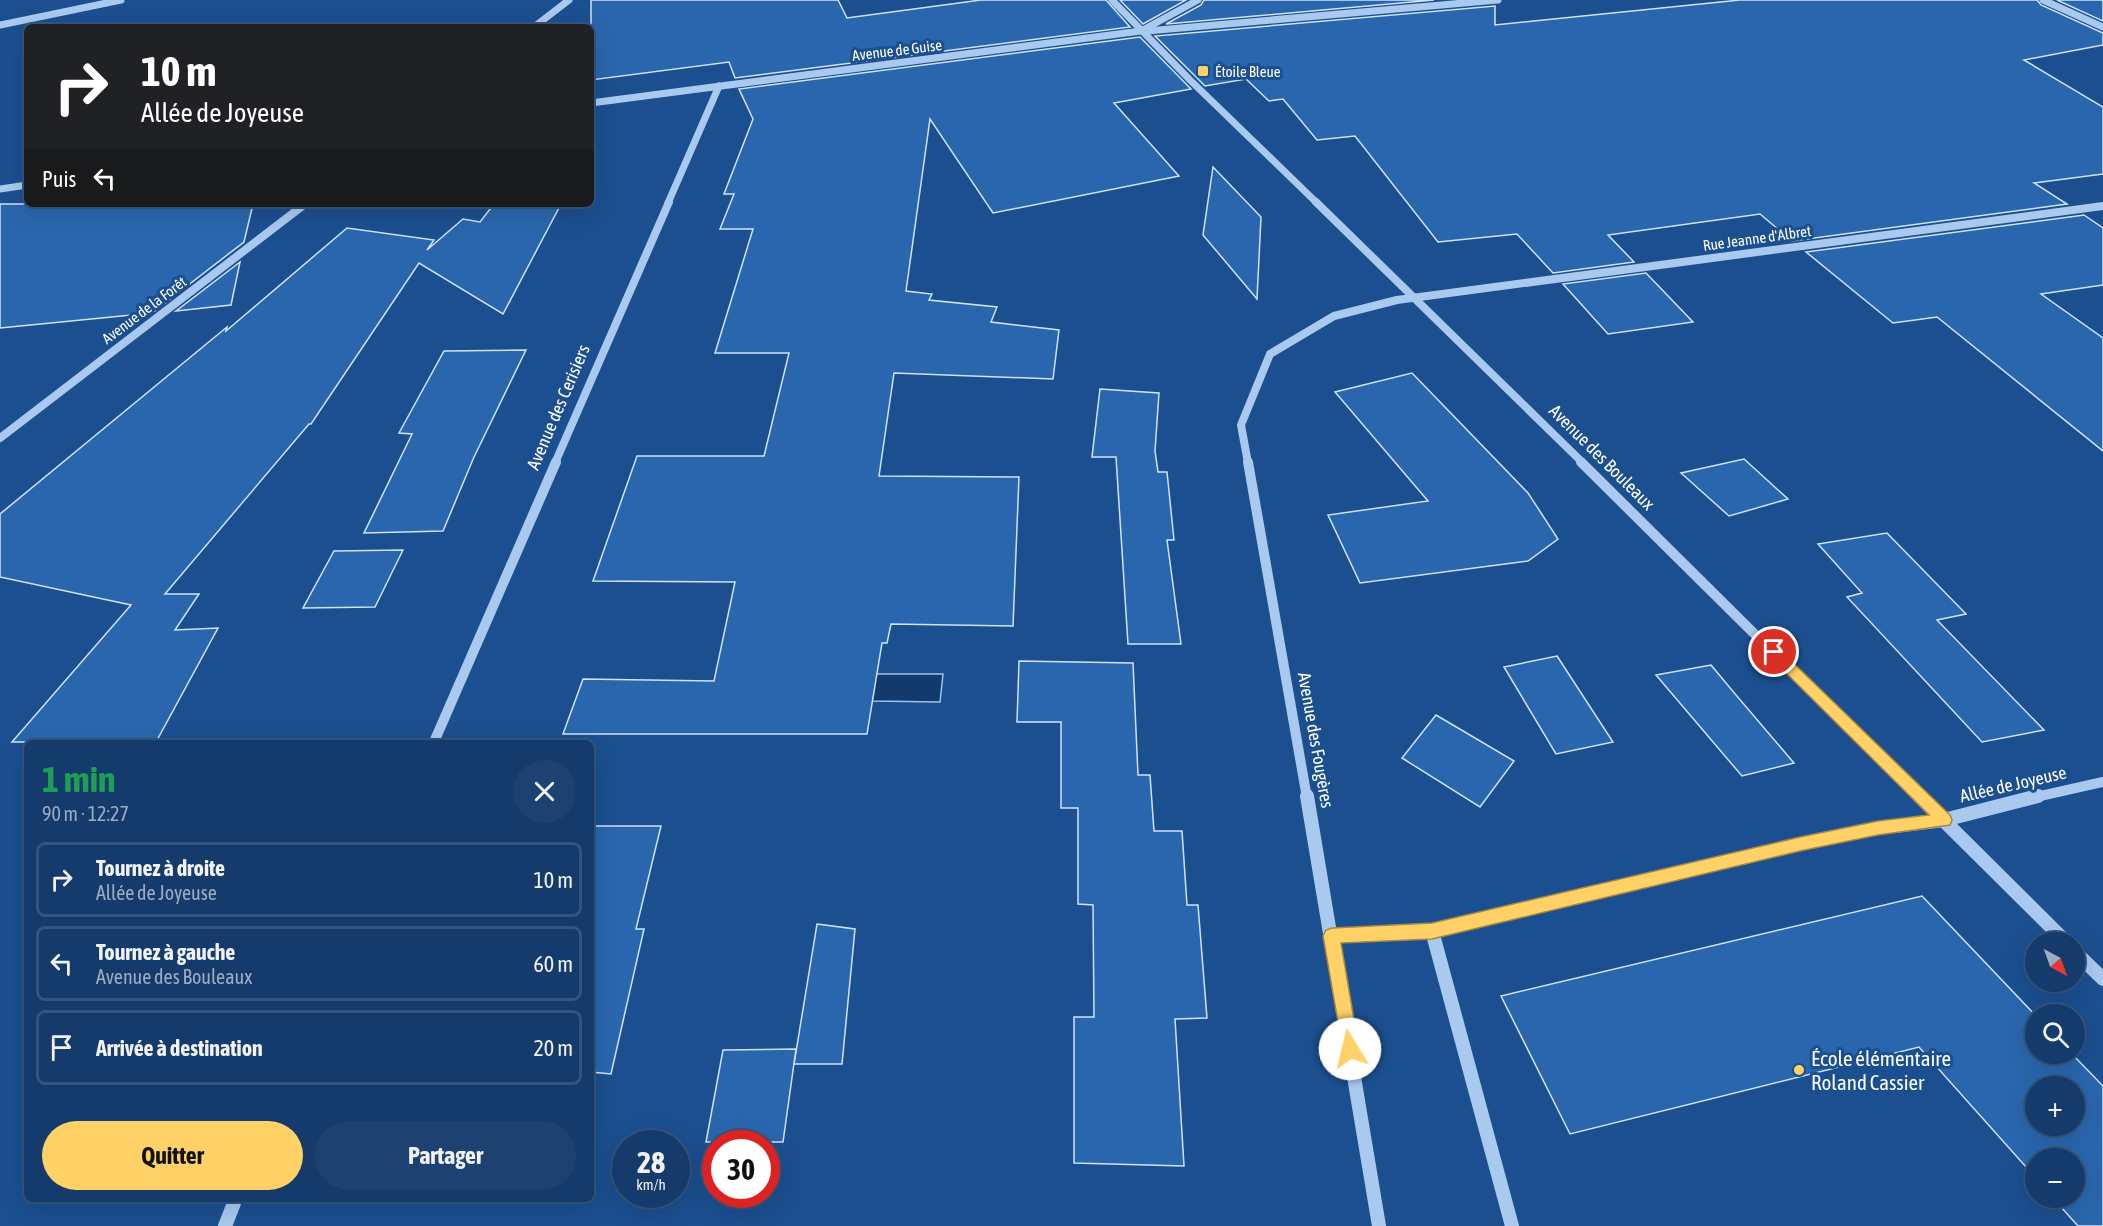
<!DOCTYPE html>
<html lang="fr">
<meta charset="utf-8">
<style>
:root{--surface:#143b6b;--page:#1d4271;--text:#f1f3f6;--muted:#9dadc1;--line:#33557e;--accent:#ffd166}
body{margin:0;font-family:"Asap Condensed",sans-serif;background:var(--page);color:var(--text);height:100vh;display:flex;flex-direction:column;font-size:22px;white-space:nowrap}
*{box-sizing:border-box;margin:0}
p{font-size:20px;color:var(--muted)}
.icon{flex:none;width:33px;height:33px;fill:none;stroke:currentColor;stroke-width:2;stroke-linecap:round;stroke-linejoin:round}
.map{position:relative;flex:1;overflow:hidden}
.sheet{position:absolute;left:24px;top:740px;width:570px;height:462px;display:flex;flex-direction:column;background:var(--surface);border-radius:9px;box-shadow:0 6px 24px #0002,0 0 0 2px var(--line)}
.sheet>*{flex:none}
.banner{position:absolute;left:24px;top:24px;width:570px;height:183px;border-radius:9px;box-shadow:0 6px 24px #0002,0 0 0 2px var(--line);background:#202124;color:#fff;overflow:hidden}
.needle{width:39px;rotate:139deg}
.tools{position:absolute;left:2025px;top:932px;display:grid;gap:12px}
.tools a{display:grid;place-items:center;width:60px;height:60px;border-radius:50%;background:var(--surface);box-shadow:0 6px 24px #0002,0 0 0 2px var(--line);font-size:30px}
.speed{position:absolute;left:612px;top:1130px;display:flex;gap:12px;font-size:30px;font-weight:700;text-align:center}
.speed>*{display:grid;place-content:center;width:78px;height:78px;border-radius:50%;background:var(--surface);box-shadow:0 6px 24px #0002,0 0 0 2px var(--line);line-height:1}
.speed small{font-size:15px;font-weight:400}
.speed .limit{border:9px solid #d22;background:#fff;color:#111}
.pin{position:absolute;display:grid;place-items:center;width:51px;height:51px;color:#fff;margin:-26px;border:3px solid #fff;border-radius:50%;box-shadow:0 2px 6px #0007}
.me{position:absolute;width:66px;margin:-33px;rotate:351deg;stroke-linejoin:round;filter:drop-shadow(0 0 4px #0008)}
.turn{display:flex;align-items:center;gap:21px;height:126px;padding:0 18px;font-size:27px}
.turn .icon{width:78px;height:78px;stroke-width:2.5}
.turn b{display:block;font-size:42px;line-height:51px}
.then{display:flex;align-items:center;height:57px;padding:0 18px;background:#0003;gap:12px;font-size:22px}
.round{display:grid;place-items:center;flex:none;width:63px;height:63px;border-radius:32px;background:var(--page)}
.headline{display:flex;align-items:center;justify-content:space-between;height:102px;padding:0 18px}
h1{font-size:36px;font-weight:700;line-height:45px;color:#1e9e55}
.cta{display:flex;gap:12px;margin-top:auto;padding:12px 18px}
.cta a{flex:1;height:69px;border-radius:36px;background:var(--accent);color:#111;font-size:24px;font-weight:700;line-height:69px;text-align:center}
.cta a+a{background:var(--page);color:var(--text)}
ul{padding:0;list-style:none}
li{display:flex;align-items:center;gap:18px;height:75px;margin:0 12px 9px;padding:0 6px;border:3px solid var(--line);border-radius:9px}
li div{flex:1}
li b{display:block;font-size:22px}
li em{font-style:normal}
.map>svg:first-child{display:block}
.water{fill:#123a6d;stroke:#9cc4f0;stroke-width:1.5}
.building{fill:#2a66ad;stroke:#cfe3fa;stroke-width:1.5;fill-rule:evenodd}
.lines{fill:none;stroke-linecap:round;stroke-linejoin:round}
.minor-far3{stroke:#a9c9ee;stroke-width:7}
.minor-far2{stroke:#a9c9ee;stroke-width:8}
.minor-far1{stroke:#a9c9ee;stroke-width:10}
.minor{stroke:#a9c9ee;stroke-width:14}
.route{fill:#ffd166;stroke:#a68842;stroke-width:1.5}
.poi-dot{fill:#ffd166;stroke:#1b4f8f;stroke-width:2}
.labels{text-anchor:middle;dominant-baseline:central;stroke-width:6;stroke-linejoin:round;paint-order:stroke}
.far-street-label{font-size:15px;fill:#fff;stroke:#1b4f8f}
.far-poi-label{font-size:15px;fill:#fff;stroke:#1b4f8f;text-anchor:start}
.street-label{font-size:18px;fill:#fff;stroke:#1b4f8f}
.near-poi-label{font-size:21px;fill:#fff;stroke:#1b4f8f;text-anchor:start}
</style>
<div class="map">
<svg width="2103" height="1226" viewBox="0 0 2103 1226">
<rect width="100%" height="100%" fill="#1b4f8f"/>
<!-- water -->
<path class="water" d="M875 674H943L940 702 872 701Z"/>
<!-- building -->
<g class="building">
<path d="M591 0H838L847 18 981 0H1106L1130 27 735 78 729 62 591 80Z"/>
<path d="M1120 0H1186L1143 24Z"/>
<path d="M1204 0H1434L1166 24 1201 5Z"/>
<path d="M1740 0H2037L2041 5 2103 33V45L2024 60 2103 107V174L2034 183 2067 204 1792 241 1760 214 1608 235 1634 262 1553 273 1517 234 1438 242 1355 136 1317 140 1283 99 1269 101 1246 79 1205 86 1155 36 1495 6V25Z"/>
<path d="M2057 0H2103V21Z"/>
<path d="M1140 37 1191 89 1114 103 1179 176 993 213 930 119 906 291 932 294 929 300 997 307 991 322 1059 330 1053 379 894 373 879 476 1019 477 1013 626 891 624 887 643H882L867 734H563L583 679 714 681 735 582 593 581 637 456H764L789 353H715L753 229H720L734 194H724L753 119 739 89Z"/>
<path d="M1213 167 1261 217 1257 299 1203 235Z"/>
<path d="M0 204H253L244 242 152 313 0 328Z"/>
<path d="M494 204H561L503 314 419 263 311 424H309L165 594H199L175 630 218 628 156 742H12L131 605 0 577V514L227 327 226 331 347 228 434 240 427 250 463 219 480 222Z"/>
<path d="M2084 215 2103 228V285L2041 294 2103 338V451L1937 317 1893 323 1806 252Z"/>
<path d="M240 262 231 305 176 311Z"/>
<path d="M1646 273 1693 322 1608 334 1563 284Z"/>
<path d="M526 350 474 457 443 531 364 533 412 434 399 433 444 351Z"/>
<path d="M1412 373 1528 493 1558 539 1528 561 1360 583 1328 515 1428 501 1335 392Z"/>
<path d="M1100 389 1159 393 1155 451 1158 472H1167L1174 540H1167L1181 644H1128L1116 457H1092Z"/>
<path d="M1744 459 1788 499 1729 516 1681 473Z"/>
<path d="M1887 533 1966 614 1937 620 2044 730 1982 742 1847 597 1862 593 1818 544Z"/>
<path d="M403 550 375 607 303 608 334 551Z"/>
<path d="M1557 656 1613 742 1556 754 1504 667Z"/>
<path d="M1019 661 1133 663 1138 775H1150L1154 831H1182L1187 905H1198L1207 1018 1175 1019 1184 1166 1074 1163V1017H1094L1093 905 1078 904V808H1061V722H1017Z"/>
<path d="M1711 665 1736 695 1794 763 1742 776 1656 675Z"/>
<path d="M1436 715 1514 761 1480 807 1402 758Z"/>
<path d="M591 826H661L636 929H644L611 1074 591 1072Z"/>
<path d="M1922 896 2036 1016V1053H2071L2103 1086V1226H2078L2052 1197H2074V1158H2036V1178L1919 1047 1570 1134 1501 996ZM2036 1086H2074V1125H2036Z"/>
<path d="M817 924 855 929 842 1064H794Z"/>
<path d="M796 1049 783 1142H706L723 1050Z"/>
</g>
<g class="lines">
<!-- minor-far3 -->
<g class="minor-far3">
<path d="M1112 0 1191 81 1317 203"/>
<path d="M2043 0 2103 27"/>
<path d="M0 25 121 0"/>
<path d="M534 27 569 0"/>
<path d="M1147 31 1498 0"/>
<path d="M591 103 1141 31 1198 0"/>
<path d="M0 189 27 185"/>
<path d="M668 203 719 86"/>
</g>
<!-- minor-far2 -->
<g class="minor-far2">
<path d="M1316 202 1583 463"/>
<path d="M0 438 305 204"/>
<path d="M555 463 669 202"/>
<path d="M1248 463 1241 425 1270 354 1334 316 1397 300 2103 206"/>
</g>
<!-- minor-far1 -->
<g class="minor-far1">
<path d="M1248 462 1307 798"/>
<path d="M1581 462 1920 798"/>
<path d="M434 742 556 462"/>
<path d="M2031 798 2103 782"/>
</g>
<!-- minor -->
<g class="minor">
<path d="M1307 796 1379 1226"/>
<path d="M1919 796 2066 942"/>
<path d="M1432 931 1512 1226"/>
<path d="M1332 936 1432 931 1800 844 1878 828 1944 820 2038 796"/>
<path d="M2074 951 2103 979"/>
<path d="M225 1226 236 1198"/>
</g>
</g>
<!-- route -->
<path class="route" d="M1774 647 1779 649 1950 815 1952 820 1950 825 1878 835 1800 851 1432 939 1341 943 1359 1049 1357 1056 1350 1058 1344 1056 1323 936 1326 930 1332 928 1432 923 1800 837 1878 821 1929 815 1769 656 1767 652 1769 649Z"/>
<!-- markers -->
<g class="poi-dot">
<rect x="1197" y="65" width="12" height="12" rx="3"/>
<circle cx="1799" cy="1070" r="6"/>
</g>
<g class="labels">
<!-- far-street labels -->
<g class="far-street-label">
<text transform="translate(897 50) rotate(-7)">Avenue de Guise</text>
<text transform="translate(1757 238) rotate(-8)">Rue Jeanne d'Albret</text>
<text transform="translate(144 310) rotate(-37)">Avenue de la Forêt</text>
</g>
<!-- far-poi labels -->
<g class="far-poi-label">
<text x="1215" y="71">Étoile Bleue</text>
</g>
<!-- street labels -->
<g class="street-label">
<text transform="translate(558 407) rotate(-67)">Avenue des Cerisiers</text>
<text transform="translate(1602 457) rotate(45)">Avenue des Bouleaux</text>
<text transform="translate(1316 740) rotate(80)">Avenue des Fougères</text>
<text transform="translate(2013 784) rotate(-13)">Allée de Joyeuse</text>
</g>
<!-- near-poi labels -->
<g class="near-poi-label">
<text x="1811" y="1058">École élémentaire<tspan x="1811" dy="24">Roland Cassier</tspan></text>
</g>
</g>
</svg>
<div class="tools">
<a><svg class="needle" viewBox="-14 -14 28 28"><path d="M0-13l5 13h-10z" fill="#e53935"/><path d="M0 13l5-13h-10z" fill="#9dadc1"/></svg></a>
<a><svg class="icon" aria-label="search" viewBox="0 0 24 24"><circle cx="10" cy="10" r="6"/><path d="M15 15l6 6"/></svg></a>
<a>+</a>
<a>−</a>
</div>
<div class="speed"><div>28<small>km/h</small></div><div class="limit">30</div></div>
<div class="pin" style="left:1774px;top:652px;background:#d93025"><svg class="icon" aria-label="arrive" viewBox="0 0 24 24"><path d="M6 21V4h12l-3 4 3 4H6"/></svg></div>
<svg class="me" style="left:1350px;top:1049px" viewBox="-20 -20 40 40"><circle r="19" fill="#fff"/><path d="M0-13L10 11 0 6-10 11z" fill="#ffd166"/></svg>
<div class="banner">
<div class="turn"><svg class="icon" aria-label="right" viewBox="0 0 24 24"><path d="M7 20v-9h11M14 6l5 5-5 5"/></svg><div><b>10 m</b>Allée de Joyeuse</div></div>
<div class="then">Puis<svg class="icon" aria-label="left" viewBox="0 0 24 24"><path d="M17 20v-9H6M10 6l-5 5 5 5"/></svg></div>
</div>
<section class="sheet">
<div class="headline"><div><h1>1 min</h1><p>90 m · 12:27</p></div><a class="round"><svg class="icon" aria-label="close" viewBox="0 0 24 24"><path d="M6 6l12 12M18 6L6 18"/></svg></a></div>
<ul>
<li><svg class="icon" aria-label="right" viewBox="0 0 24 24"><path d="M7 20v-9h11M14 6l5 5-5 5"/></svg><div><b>Tournez à droite</b><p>Allée de Joyeuse</p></div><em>10 m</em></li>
<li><svg class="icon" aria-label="left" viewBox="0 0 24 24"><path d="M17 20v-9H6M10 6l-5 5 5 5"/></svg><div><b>Tournez à gauche</b><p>Avenue des Bouleaux</p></div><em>60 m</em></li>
<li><svg class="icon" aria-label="arrive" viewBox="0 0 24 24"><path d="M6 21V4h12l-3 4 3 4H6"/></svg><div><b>Arrivée à destination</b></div><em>20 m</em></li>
</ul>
<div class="cta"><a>Quitter</a><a>Partager</a></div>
</section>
</div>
